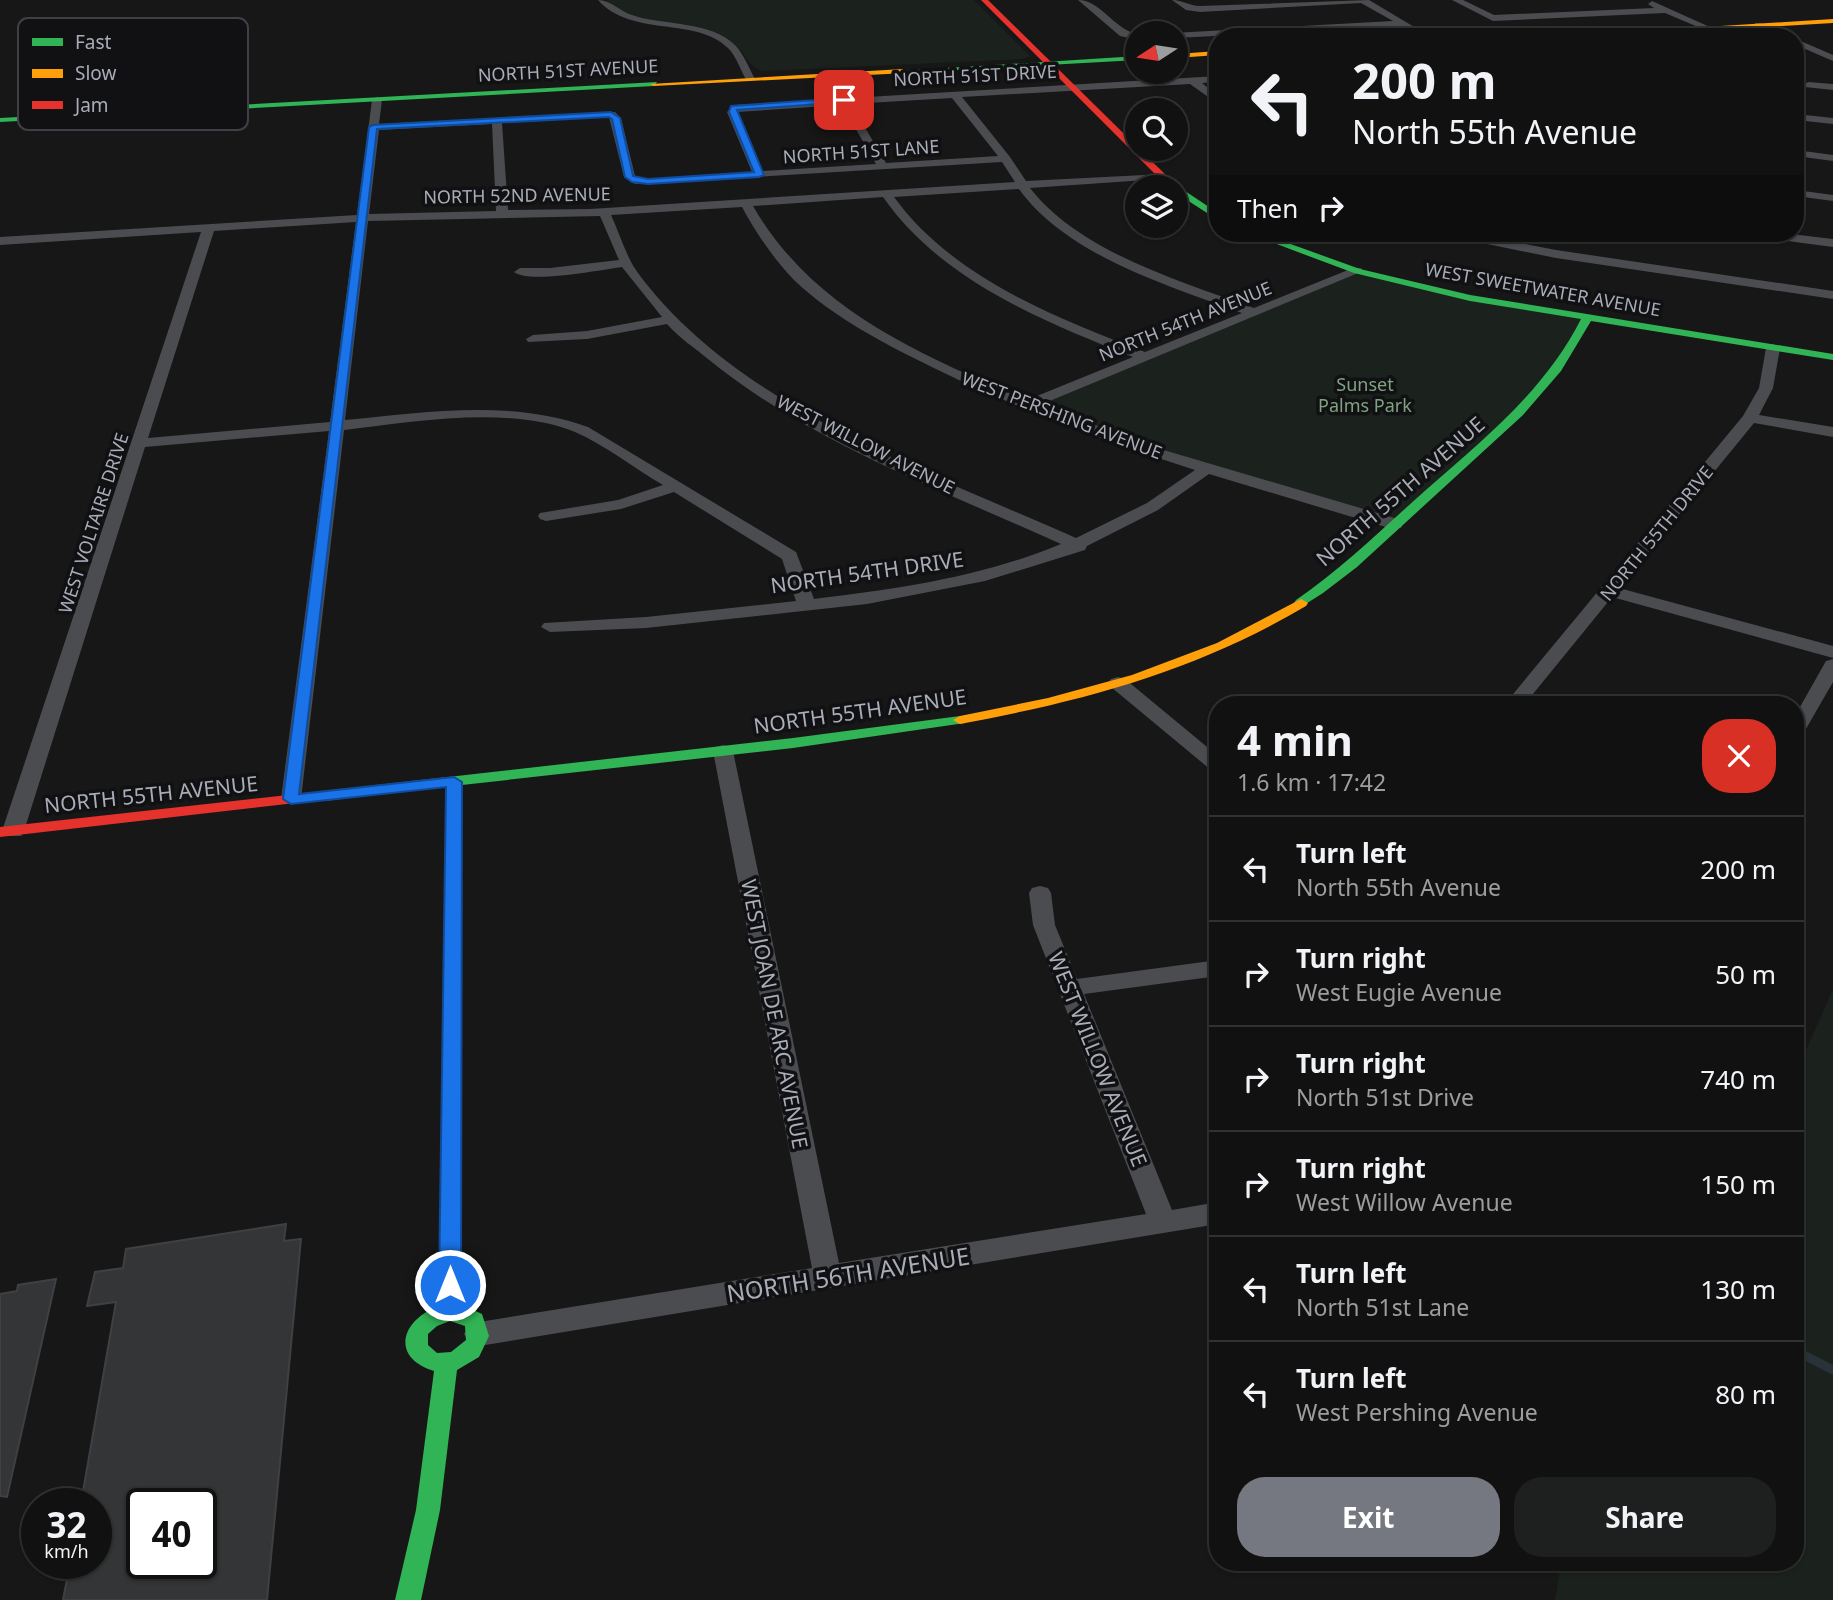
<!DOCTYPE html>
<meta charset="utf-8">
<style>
:root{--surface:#111;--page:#1e1f1f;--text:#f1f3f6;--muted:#9c9d9f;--line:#303131;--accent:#757880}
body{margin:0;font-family:"Noto Sans",sans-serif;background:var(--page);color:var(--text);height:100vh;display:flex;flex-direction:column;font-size:26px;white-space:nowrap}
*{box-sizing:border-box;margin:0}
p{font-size:23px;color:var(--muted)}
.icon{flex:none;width:38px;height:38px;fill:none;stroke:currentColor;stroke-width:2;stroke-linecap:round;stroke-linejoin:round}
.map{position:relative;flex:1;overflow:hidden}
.panel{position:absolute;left:1209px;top:696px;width:595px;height:875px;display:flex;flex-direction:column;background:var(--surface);border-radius:28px;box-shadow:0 2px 5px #0004,0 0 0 2px var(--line)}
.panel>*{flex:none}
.hud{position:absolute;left:1209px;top:28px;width:595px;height:214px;border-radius:28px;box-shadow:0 2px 5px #0004,0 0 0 2px var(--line);background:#111;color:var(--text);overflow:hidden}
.needle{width:46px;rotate:258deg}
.buttons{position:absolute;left:1125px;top:21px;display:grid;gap:14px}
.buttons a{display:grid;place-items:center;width:63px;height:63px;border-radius:50%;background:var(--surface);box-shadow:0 2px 5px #0004,0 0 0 2px var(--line);font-size:35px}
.speed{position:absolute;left:21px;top:1488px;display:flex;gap:14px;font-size:35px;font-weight:700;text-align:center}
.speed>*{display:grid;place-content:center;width:91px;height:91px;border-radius:50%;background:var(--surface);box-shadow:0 2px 5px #0004,0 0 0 2px var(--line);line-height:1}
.speed small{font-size:18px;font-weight:400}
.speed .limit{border:4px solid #111;border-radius:10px;background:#fff;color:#111}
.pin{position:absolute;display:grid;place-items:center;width:60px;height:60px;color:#fff;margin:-30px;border-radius:14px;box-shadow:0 4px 10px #0006}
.me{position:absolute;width:77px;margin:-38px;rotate:0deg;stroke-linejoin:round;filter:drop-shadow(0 0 5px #0008)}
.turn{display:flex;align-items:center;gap:24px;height:147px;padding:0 28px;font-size:32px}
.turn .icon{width:91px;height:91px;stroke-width:2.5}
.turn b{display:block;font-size:49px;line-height:60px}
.then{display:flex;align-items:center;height:66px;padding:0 28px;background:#0003;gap:14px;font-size:26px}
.round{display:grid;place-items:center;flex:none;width:74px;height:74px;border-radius:28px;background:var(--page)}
.summary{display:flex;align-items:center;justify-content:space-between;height:119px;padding:0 28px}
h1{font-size:42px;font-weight:700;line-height:52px}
.primary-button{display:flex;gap:14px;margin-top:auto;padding:14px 28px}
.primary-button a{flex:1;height:80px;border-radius:28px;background:var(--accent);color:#fff;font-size:28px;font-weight:700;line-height:80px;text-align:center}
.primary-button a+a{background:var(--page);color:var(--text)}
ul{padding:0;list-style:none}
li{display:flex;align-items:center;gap:21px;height:105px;padding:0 28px;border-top:2px solid var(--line)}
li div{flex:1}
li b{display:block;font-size:26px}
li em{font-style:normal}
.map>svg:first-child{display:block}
.green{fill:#1b211c}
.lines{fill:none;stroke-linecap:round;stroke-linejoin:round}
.stream{stroke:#2a3239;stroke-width:9}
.building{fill:#343537;stroke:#3f4043;stroke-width:2;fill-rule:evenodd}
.street{fill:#4b4c50;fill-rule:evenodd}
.fast{fill:#30b455;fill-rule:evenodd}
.slow{fill:#ff9f0a;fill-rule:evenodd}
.jam{fill:#e5322d;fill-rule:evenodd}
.route{fill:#1a73e8;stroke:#114b97;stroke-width:2}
.labels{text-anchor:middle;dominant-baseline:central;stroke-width:7;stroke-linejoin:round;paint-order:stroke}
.far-street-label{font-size:18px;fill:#a8adb8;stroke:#111113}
.far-park-label{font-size:18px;fill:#7fa381;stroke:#111113}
.street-label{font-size:21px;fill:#a8adb8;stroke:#111113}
.near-street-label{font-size:24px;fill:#a8adb8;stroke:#111113}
.key{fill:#111113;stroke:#3e4045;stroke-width:2}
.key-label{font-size:19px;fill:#a8adb8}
</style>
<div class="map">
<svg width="1833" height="1600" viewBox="0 0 1833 1600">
<rect width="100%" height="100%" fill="#171717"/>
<!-- green -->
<g class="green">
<path d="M606 0H974L1030 56 1023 59 763 71C746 66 744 48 728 40 691 20 638 30 606 0Z"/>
<path d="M1357 271 1587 318 1560 368 1395 524 1206 469 1027 405Z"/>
<path d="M1833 989V1600H1555L1561 1563H1796V1073Z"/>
</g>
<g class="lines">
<!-- stream -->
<path class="stream" d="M1796 1351 1833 1370"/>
</g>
<!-- building -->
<g class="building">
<path d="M286 1224 284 1241 301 1239 267 1600H63L70 1563H96V1503H81L116 1302 87 1306 95 1272 123 1268 126 1249ZM142 1503H201V1563H142Z"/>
<path d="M56 1279 7 1497 0 1496V1294L17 1291 18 1285Z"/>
</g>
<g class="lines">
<!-- street -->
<g class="street">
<path d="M598 0C611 0 619 11 632 15 663 26 711 20 736 46 744 55 749 68 755 79L747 81C740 70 737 57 728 48 695 16 632 38 598 0Z"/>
<path d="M1078 0C1101 0 1114 30 1138 34V40L1120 36Z"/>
<path d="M1172 0C1183 0 1189 6 1200 6L1369 0 1431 37H1420L1401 26 1176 38V33H1173L1393 21 1361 3 1200 12 1186 10Z"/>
<path d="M1452 0H1463L1494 15 1654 8 1648 4 1652 1 1712 28 1705 30 1665 13 1493 21Z"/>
<path d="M1755 23H1761L1788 37H1776L1755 27Z"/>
<path d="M1796 39 1833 55V61L1796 45Z"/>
<path d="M1218 76V82L1202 83 1218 96V104L1190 84 962 97 1010 157 1026 181 1164 174 1166 176 1160 179 1030 188C1080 252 1180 281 1254 308L1353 268H1361L1363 271 1040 405 1167 451 1401 520 1403 524 1401 528H1389L1209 474 1158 510 1087 546 1085 550 985 581 867 604 646 628 550 632 541 627 544 623 646 617 796 601 782 559 674 492 621 509 546 521 540 519 538 516 540 513 618 500 663 485C634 468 605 445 575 432 509 405 414 422 344 430L301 799 298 803H284L281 799 329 431 145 447 24 831 21 836H5L2 831 201 232 0 245V237L357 215 372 100 377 97 382 100 379 124 615 112 621 118 635 176 648 179 752 172 727 112 734 105ZM952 98 998 156 886 163 851 104ZM842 105 876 164 763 171 737 112ZM609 117 624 177 635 184 1002 162 1015 182 590 209 508 210 502 123ZM492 124 496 211 369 214 379 130ZM1019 189C1066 255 1169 286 1242 313L1145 352C1055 317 953 278 894 197ZM883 197C942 281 1041 320 1133 357L1027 400C921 355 813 310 753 206ZM742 207C756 233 773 258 794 280 835 319 887 345 938 370 1021 410 1106 442 1195 470L1147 503 1076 538C928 472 738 408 638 273 626 257 620 234 611 215ZM600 216 619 260 550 268H520L514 272C529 284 600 270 622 267L662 317 587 331 533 335 526 339 528 342 587 339 667 324C679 338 695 348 708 359 811 443 942 490 1061 544 982 577 898 589 814 599L796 552 588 427C510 399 426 412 345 420L368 221ZM356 222 330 422 148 438 214 231Z"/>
<path d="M1808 82 1833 84V90L1805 87 1803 85Z"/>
<path d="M1796 114 1833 118V124L1796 120Z"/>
<path d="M1796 150 1833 155V161L1796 156Z"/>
<path d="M1796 190 1833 195V201L1796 196Z"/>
<path d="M1283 233H1302L1269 244 1263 240Z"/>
<path d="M1447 233H1470L1556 250 1833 291V299L1556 258 1453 237Z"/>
<path d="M1750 233H1782L1833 239V247L1756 237Z"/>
<path d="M1773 344 1780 348 1773 388 1759 415 1833 427V437L1754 423 1619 588 1833 646V658L1612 597 1524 705H1504L1743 416 1759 388 1766 348Z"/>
<path d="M1833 659V682L1803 734 1796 736V714L1826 661Z"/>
<path d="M1118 677 1125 679 1218 756V772L1211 770 1111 687 1108 683 1111 679Z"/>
<path d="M723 745 730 747 733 751 839 1263 1146 1214 1033 925 1029 893 1032 888 1040 886 1048 888 1051 893 1055 925 1077 979 1218 960V976L1084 994 1172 1210 1218 1202V1224L479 1346 469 1343 464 1334 469 1325 479 1322 812 1268 713 751 716 747Z"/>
</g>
<!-- fast -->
<g class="fast">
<path d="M1138 56V60L903 73 899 71Z"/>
<path d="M657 82 654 86 0 122V118Z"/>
<path d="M1173 187H1179L1218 213V220L1176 193V187Z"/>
<path d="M1247 233H1260L1360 269 1470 295 1833 354V360L1591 321 1561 371 1523 415 1357 567 1323 593 1301 607 1294 603 1296 600C1344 567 1384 527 1427 489 1486 437 1545 390 1581 319L1470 301 1354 273Z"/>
<path d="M960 716 965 717 967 720 965 723 793 748 462 785 461 1304 482 1314 489 1336 479 1357 457 1370 440 1510 421 1600H395L416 1510 434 1371C389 1357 402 1319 439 1306L446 787 324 801 316 796 324 791 793 738ZM450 1321 465 1326 466 1340 451 1352 437 1353 428 1345V1334L437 1326Z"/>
</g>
<!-- slow -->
<g class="slow">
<path d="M1833 19V23L1590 37H1547Z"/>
<path d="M1218 51V55L1176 58V54Z"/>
<path d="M903 69 906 73 654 86 650 84Z"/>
<path d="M1301 599 1308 603 1306 606C1196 671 1084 701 960 724L953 720 960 716 1048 698 1132 675 1217 643Z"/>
</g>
<!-- jam -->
<g class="jam">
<path d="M981 0H988L1176 185 1177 187 1176 189 1168 187Z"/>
<path d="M324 791 330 793 332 796 330 799 0 837V827Z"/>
</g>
</g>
<!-- route -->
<path class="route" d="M844 98 846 102 737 110 764 175 759 177 648 184 632 182 625 177 612 119 609 117 377 129 299 794 454 777 462 782 461 1285 458 1292 450 1294 442 1292 439 1285 446 787 291 804 283 799 369 127 373 125 611 112 620 118 633 176 648 179 754 172 729 112 731 106Z"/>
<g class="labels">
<!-- far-street labels -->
<g class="far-street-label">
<text transform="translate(568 70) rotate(-3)">NORTH 51ST AVENUE</text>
<text transform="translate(975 75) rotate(-3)">NORTH 51ST DRIVE</text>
<text transform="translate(861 151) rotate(-4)">NORTH 51ST LANE</text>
<text transform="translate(517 195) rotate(-1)">NORTH 52ND AVENUE</text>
<text transform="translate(1543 289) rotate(10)">WEST SWEETWATER AVENUE</text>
<text transform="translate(1185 321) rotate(-22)">NORTH 54TH AVENUE</text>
<text transform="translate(1062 415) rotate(21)">WEST PERSHING AVENUE</text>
<text transform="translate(866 444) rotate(27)">WEST WILLOW AVENUE</text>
<text transform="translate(93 523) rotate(-72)">WEST VOLTAIRE DRIVE</text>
<text transform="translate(1656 533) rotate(-51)">NORTH 55TH DRIVE</text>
</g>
<!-- far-park labels -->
<g class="far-park-label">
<text x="1365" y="384">Sunset<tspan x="1365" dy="21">Palms Park</tspan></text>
</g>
<!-- street labels -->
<g class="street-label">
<text transform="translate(1400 491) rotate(-41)">NORTH 55TH AVENUE</text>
<text transform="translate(867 572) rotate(-8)">NORTH 54TH DRIVE</text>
<text transform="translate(860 711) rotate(-8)">NORTH 55TH AVENUE</text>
<text transform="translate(151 794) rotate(-6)">NORTH 55TH AVENUE</text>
<text transform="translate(775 1014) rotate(79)">WEST JOAN DE ARC AVENUE</text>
<text transform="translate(1098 1059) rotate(68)">WEST WILLOW AVENUE</text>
</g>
<!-- near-street labels -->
<g class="near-street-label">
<text transform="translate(848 1274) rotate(-9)">NORTH 56TH AVENUE</text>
</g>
</g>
<!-- legend -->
<rect x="18" y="18" width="230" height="112" rx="10" class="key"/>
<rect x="32" y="38" width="31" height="8" fill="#30b455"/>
<rect x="32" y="69" width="31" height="9" fill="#ff9f0a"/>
<rect x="32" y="101" width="31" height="8" fill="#e5322d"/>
<g class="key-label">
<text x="75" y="49">Fast</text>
<text x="75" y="80">Slow</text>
<text x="75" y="112">Jam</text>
</g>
</svg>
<div class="buttons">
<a><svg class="needle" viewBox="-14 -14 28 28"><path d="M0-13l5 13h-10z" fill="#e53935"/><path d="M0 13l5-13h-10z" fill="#9c9d9f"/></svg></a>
<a><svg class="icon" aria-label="search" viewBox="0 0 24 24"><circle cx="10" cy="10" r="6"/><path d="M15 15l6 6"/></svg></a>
<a><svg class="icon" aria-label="layers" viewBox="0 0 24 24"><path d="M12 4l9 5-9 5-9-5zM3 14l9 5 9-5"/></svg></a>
</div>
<div class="speed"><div>32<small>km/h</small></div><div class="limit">40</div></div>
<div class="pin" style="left:844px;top:100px;background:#d93025"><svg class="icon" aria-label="arrive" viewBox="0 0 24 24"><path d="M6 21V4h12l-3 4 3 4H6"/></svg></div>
<svg class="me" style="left:450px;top:1285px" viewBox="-20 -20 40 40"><circle r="17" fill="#1a73e8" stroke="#fff" stroke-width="3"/><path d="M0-11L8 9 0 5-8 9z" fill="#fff"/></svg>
<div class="hud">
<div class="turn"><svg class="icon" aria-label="left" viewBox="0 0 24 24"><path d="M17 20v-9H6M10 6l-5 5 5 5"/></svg><div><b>200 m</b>North 55th Avenue</div></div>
<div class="then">Then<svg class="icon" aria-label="right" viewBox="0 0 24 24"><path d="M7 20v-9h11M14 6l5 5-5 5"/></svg></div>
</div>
<section class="panel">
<div class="summary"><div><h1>4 min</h1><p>1.6 km · 17:42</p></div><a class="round" style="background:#d93025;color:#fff"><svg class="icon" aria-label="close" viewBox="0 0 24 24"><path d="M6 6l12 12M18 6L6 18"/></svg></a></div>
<ul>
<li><svg class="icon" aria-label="left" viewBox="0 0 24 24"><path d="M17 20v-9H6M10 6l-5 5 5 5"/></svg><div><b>Turn left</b><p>North 55th Avenue</p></div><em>200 m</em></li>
<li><svg class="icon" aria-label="right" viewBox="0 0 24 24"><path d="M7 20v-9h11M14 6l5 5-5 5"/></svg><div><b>Turn right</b><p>West Eugie Avenue</p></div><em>50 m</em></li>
<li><svg class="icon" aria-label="right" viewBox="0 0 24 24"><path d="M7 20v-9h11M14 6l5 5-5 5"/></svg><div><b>Turn right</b><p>North 51st Drive</p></div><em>740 m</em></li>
<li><svg class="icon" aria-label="right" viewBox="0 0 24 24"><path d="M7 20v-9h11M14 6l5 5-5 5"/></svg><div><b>Turn right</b><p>West Willow Avenue</p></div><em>150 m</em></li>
<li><svg class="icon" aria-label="left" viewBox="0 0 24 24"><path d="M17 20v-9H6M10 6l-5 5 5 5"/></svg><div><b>Turn left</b><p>North 51st Lane</p></div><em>130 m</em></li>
<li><svg class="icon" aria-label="left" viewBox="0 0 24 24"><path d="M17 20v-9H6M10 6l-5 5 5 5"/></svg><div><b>Turn left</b><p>West Pershing Avenue</p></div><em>80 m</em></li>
</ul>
<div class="primary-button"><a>Exit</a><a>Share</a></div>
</section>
</div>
